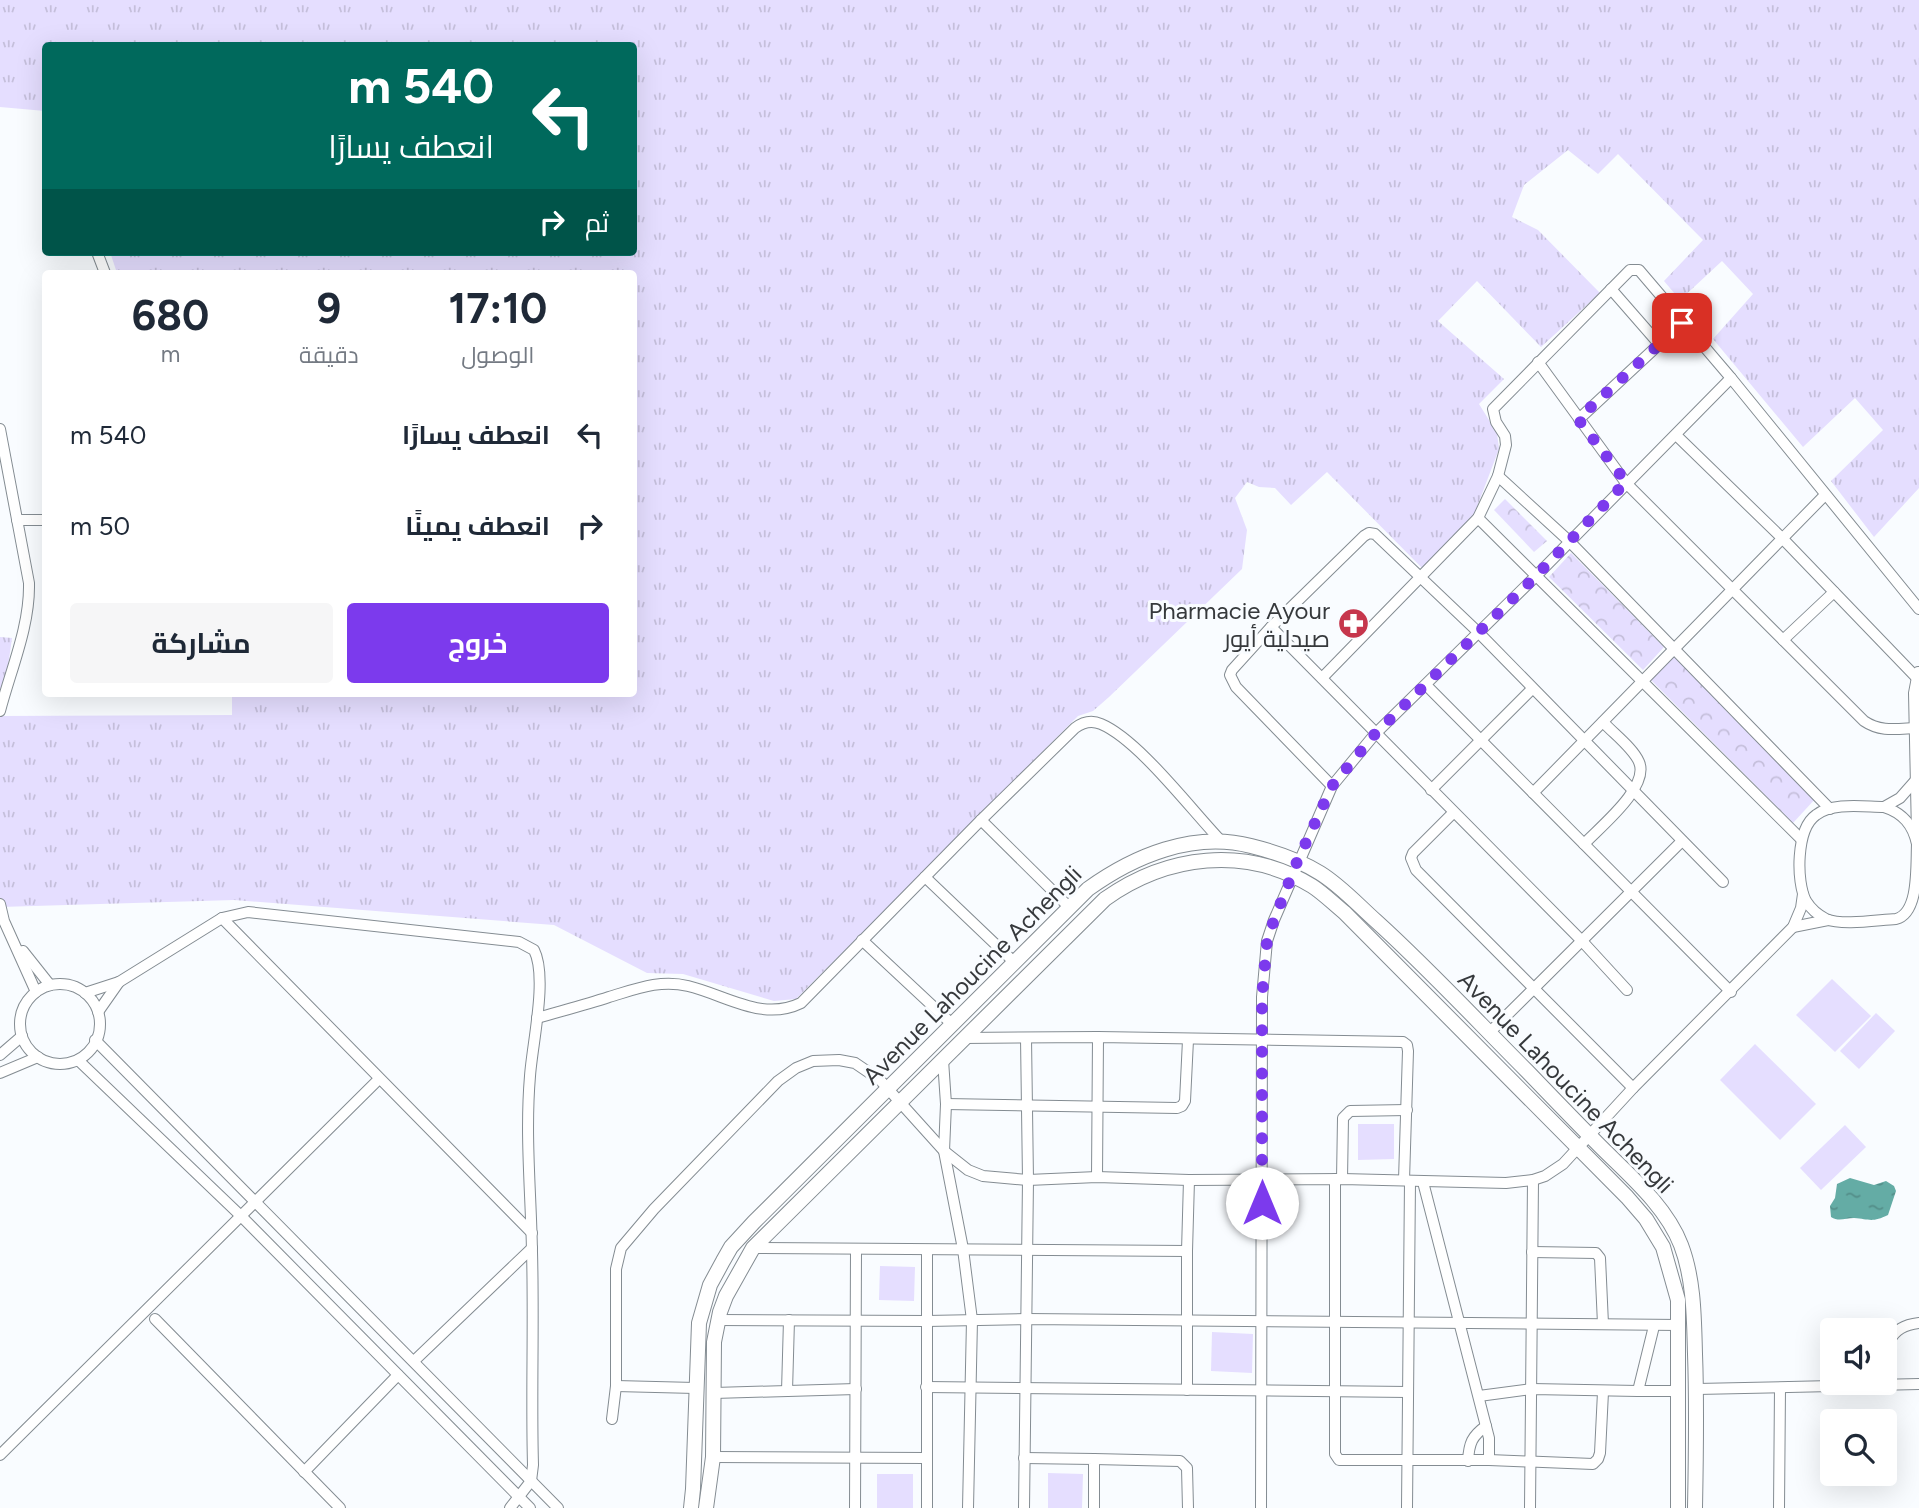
<!DOCTYPE html>
<html lang="ar">
<meta charset="utf-8">
<style>
:root{--surface:#fff;--page:#f6f6f7;--text:#1f2937;--muted:#747a83;--accent:#7c3aed}
body{margin:0;font-family:Figtree,Cairo,sans-serif;background:var(--page);color:var(--text);direction:rtl;height:100vh;display:flex;flex-direction:column;font-size:26px;white-space:nowrap}
*{box-sizing:border-box;margin:0}
p{font-size:23px;color:var(--muted)}
.icon{flex:none;width:38px;height:38px;fill:none;stroke:currentColor;stroke-width:2;stroke-linecap:round;stroke-linejoin:round}
.map{position:relative;flex:1;overflow:hidden;direction:ltr}
.details{position:absolute;left:42px;top:270px;width:595px;height:427px;display:flex;flex-direction:column;background:var(--surface);border-radius:7px;box-shadow:0 7px 28px #0002;direction:rtl}
.details>*{flex:none}
.guide{position:absolute;left:42px;top:42px;width:595px;height:214px;border-radius:7px;box-shadow:0 7px 28px #0002;direction:rtl;background:#00695c;color:#fff;overflow:hidden}
.controls{position:absolute;left:1820px;top:1318px;display:grid;gap:14px}
.controls a{display:grid;place-items:center;width:77px;height:77px;border-radius:7px;background:var(--surface);box-shadow:0 7px 28px #0002;font-size:35px}
.pin{position:absolute;display:grid;place-items:center;width:60px;height:60px;color:#fff;margin:-30px;border-radius:14px;box-shadow:0 4px 10px #0006}
.me{position:absolute;width:77px;margin:-38px;rotate:0deg;stroke-linejoin:round;filter:drop-shadow(0 0 5px #0008)}
.turn{display:flex;align-items:center;gap:24px;height:147px;padding:0 28px;font-size:32px}
.turn .icon{width:91px;height:91px;stroke-width:2.5}
.turn b{display:block;font-size:49px;line-height:60px}
.then{display:flex;align-items:center;height:66px;padding:0 28px;background:#0003;gap:14px;font-size:26px}
.eta{display:flex;justify-content:space-evenly;align-items:center;height:119px;text-align:center}
.eta b{font-size:42px;font-weight:700;line-height:49px}
.cta{display:flex;gap:14px;margin-top:auto;padding:14px 28px}
.cta a{flex:1;height:80px;border-radius:7px;background:var(--accent);color:#fff;font-size:28px;font-weight:700;line-height:80px;text-align:center}
.cta a+a{background:var(--page);color:var(--text)}
ul{padding:0;list-style:none}
li{display:flex;align-items:center;gap:21px;height:91px;padding:0 28px}
li div{flex:1}
li b{display:block;font-size:26px}
li em{font-style:normal}
.map>svg:first-child{display:block}
.grass{fill:url(#grass-tufts)}
.park{fill:url(#park-crowns)}
.garden{fill:#e5deff}
.water{fill:url(#water-ripples)}
.lines{fill:none;stroke-linecap:round;stroke-linejoin:round}
.minor-casing{stroke:#848c92;stroke-width:12}
.tertiary-casing{stroke:#848c92;stroke-width:16}
.minor{stroke:#fff;stroke-width:10}
.tertiary{stroke:#fff;stroke-width:14}
.route{stroke:#7c3aed;stroke-width:12;stroke-dasharray:0 21.6}
.labels{text-anchor:middle;dominant-baseline:central;stroke-width:6;stroke-linejoin:round;paint-order:stroke}
.poi-label{font-size:24px;fill:#36393c;stroke:#f9fcff;text-anchor:end}
.street-label{font-size:24px;fill:#36393c;stroke:#f9fcff}
</style>
<div class="map">
<svg width="1919" height="1508" viewBox="0 0 1919 1508">
<defs>
<pattern id="grass-tufts" width="24" height="20" patternUnits="userSpaceOnUse" patternTransform="scale(1.75)"><rect width="24" height="20" fill="#e5deff"/><path d="M3 7l-1-3M5 7V3M7 7l1-3M15 17l-1-3M17 17v-4M19 17l1-3" fill="none" stroke="#c5bfdb"/></pattern>
<pattern id="park-crowns" width="20" height="18" patternUnits="userSpaceOnUse" patternTransform="scale(1.75)"><rect width="20" height="18" fill="#e5deff"/><path d="M2 6a3 3 0 1 1 6 0M12 15a3 3 0 1 1 6 0" fill="none" stroke="#c5bfdb"/></pattern>
<pattern id="water-ripples" width="26" height="14" patternUnits="userSpaceOnUse" patternTransform="scale(1.75)"><rect width="26" height="14" fill="#64aca5"/><path d="M2 4q2-2 4 0t4 0M15 11q2-2 4 0t4 0" fill="none" stroke="#538d88"/></pattern>
</defs>
<rect width="100%" height="100%" fill="#f9fcff"/>
<!-- grass -->
<path class="grass" d="M0 0H1919V488L1874 537 1831 481 1883 430 1855 398 1803 447 1713 339 1753 294 1722 261 1680 300 1664 281 1703 240 1618 154 1598 174 1568 150 1524 185 1512 217 1538 230 1600 293 1541 347 1477 281 1438 321 1504 379 1479 404 1497 433 1499 449 1472 520 1422 568 1327 472 1291 505 1275 488 1259 487 1247 482 1235 498 1247 530 1242 569 1109 697 1093 711 1078 716 796 999 774 1001 683 974 647 973 554 925 234 900 0 907V637L12 638 1 716 232 715V693H634V273H117L110 252H634V46H46L45 111 0 107Z"/>
<!-- park -->
<g class="park">
<path d="M1505 499 1547 541 1534 552 1494 510Z"/>
<path d="M1571 553 1664 647 1643 670 1549 577Z"/>
<path d="M1674 656 1816 798 1793 823 1651 680Z"/>
</g>
<!-- garden -->
<g class="garden">
<path d="M1832 979 1871 1016 1835 1052 1796 1015Z"/>
<path d="M1876 1013 1895 1031 1859 1069 1840 1051Z"/>
<path d="M1755 1044 1816 1104 1780 1140 1720 1080Z"/>
<path d="M1358 1124H1394V1159L1358 1160Z"/>
<path d="M1845 1125 1866 1147 1821 1190 1800 1168Z"/>
<path d="M880 1266 915 1267 914 1301 879 1300Z"/>
<path d="M1212 1332 1253 1334 1252 1373 1211 1371Z"/>
<path d="M1048 1473 1083 1474 1082 1508H1048Z"/>
<rect x="877" y="1474" width="36" height="34"/>
</g>
<!-- water -->
<path class="water" d="M1850 1178 1874 1185 1886 1181 1894 1186 1896 1191 1888 1215C1872 1223 1869 1219 1854 1218 1845 1218 1839 1222 1831 1217L1830 1206 1835 1198 1837 1184Z"/>
<g class="lines">
<defs>
<g id="minor">
<path d="M97 252 105 273"/>
<path d="M1611 289 1659 344"/>
<path d="M1538 362 1626 483 1864 721C1880 732 1896 729 1914 728"/>
<path d="M1579 419 1682 323"/>
<path d="M0 429 29 583C30 626 11 669 0 711"/>
<path d="M1676 435 1783 539 1916 677"/>
<path d="M1498 476 1569 541 1830 809"/>
<path d="M1478 518 1801 839"/>
<path d="M17 520H46"/>
<path d="M1271 627 1582 941 1627 990"/>
<path d="M1783 640 1834 592"/>
<path d="M1322 678 1478 518 1498 476 1506 445 1505 436 1496 422 1493 409 1630 270H1639L1731 378 1919 609"/>
<path d="M1426 685 1731 992"/>
<path d="M1332 786 1236 687 1230 675 1232 670 1271 627 1364 536 1369 533 1375 534 1478 632 1723 882"/>
<path d="M1431 790 1532 689"/>
<path d="M1533 793 1825 495"/>
<path d="M1884 807C1903 813 1913 825 1917 844 1916 868 1919 913 1896 919 1877 920 1843 926 1826 919 1818 915 1811 909 1806 901 1796 882 1796 829 1816 815 1833 802 1864 807 1884 807Z"/>
<path d="M1884 807 1900 798 1915 781"/>
<path d="M1453 813 1413 853 1411 858 1416 870 1633 1088"/>
<path d="M981 820 1069 907"/>
<path d="M1917 834 1914 693 1918 672"/>
<path d="M1584 844C1600 827 1650 787 1639 762 1633 748 1614 734 1603 722"/>
<path d="M925 877 1014 962"/>
<path d="M0 904 4 921 36 992"/>
<path d="M222 918 532 1233"/>
<path d="M1793 927 1828 920"/>
<path d="M862 940 953 1025"/>
<path d="M23 951 50 985"/>
<circle cx="60" cy="1024" r="40"/>
<path d="M85 993 119 982 222 918 248 912 519 942 534 950C548 977 532 1045 530 1076 525 1135 531 1193 532 1252 534 1323 531 1394 533 1465L531 1481 510 1508"/>
<path d="M98 1012 119 982"/>
<path d="M537 1018C561 1011 585 1005 609 997 636 989 660 979 688 986 726 995 762 1022 801 1003L981 820 1075 728C1083 722 1092 720 1101 724 1139 740 1192 811 1223 843"/>
<path d="M1489 1033 1682 841"/>
<path d="M963 1038 1098 1037 1403 1042 1407 1045 1408 1051 1404 1180"/>
<path d="M95 1040 558 1508"/>
<path d="M0 1055 22 1036"/>
<path d="M78 1060 242 1217 530 1508"/>
<path d="M943 1060 946 1104 944 1151 963 1249 972 1320 968 1508"/>
<path d="M0 1073 38 1057"/>
<path d="M946 1104 1177 1108 1182 1106 1185 1101 1188 1040"/>
<path d="M1097 1177 1098 1037"/>
<path d="M1335 1179V1454L1339 1460H1489L1593 1464 1598 1459 1600 1453 1603 1392"/>
<path d="M1342 1179 1343 1118 1350 1111 1407 1110"/>
<path d="M1423 1182 1489 1438V1460"/>
<path d="M753 1248 1187 1251 1189 1180"/>
<path d="M1187 1251V1390"/>
<path d="M1532 1252 1596 1253 1600 1258 1603 1324"/>
<path d="M155 1319 340 1508"/>
<path d="M719 1320 927 1321 1027 1319 1679 1325"/>
<path d="M1654 1326 1638 1391H1680"/>
<path d="M414 1361 532 1248"/>
<path d="M1885 1384C1886 1355 1882 1327 1919 1323"/>
<path d="M616 1386 695 1388"/>
<path d="M926 1387 1408 1392"/>
<path d="M1697 1389 1919 1384"/>
<path d="M787 1391 789 1320"/>
<path d="M714 1393 856 1389"/>
<path d="M1479 1396 1532 1389 1638 1391"/>
<path d="M612 1419 616 1386V1269L621 1248 654 1209 778 1081 796 1068 813 1061 839 1060 855 1063 880 1080 944 1151 968 1170 983 1176 1028 1180 1097 1177 1189 1180 1342 1179 1506 1183 1533 1180 1545 1176 1563 1164 1633 1088 1793 927 1801 908 1803 894"/>
<path d="M0 1455 379 1079"/>
<path d="M713 1457 926 1458"/>
<path d="M1024 1458 1094 1459V1508"/>
<path d="M1094 1459 1180 1461 1187 1468 1188 1508"/>
<path d="M1468 1461C1469 1443 1472 1436 1486 1426"/>
<path d="M304 1472 398 1375"/>
<path d="M855 1508 856 1250"/>
<path d="M927 1508V1250"/>
<path d="M1024 1508 1028 1180 1026 1038"/>
<path d="M1261 1508 1262 997 1267 941 1274 920 1332 786 1375 734 1536 576 1731 378"/>
<path d="M1407 1508 1410 1181"/>
<path d="M1530 1508 1533 1180"/>
<path d="M1779 1508 1780 1388"/>
</g>
<g id="tertiary">
<path d="M691 1508 693 1489 699 1323 710 1285 723 1261 731 1247 754 1222 1088 889C1134 856 1193 831 1251 846 1275 852 1299 860 1320 873 1341 886 1358 905 1376 921 1429 969 1477 1021 1527 1071 1551 1096 1576 1122 1601 1147 1629 1175 1666 1206 1681 1245 1694 1279 1694 1318 1695 1354 1697 1406 1696 1457 1695 1508"/>
<path d="M706 1508 713 1457 714 1342 720 1312 726 1296 753 1248 1105 899C1167 855 1245 845 1312 886 1323 893 1334 904 1345 913L1627 1197 1646 1219 1663 1247 1678 1300V1508"/>
</g>
</defs>
<!-- minor casing -->
<use href="#minor" class="minor-casing"/>
<!-- tertiary casing -->
<use href="#tertiary" class="tertiary-casing"/>
<!-- minor -->
<use href="#minor" class="minor"/>
<!-- tertiary -->
<use href="#tertiary" class="tertiary"/>
</g>
<g class="lines">
<!-- route -->
<path class="route" d="M1262 1203V997L1267 941 1274 920 1297 862 1332 786 1375 734 1536 576 1626 482 1578 419 1682 323"/>
</g>
<!-- icons -->
<defs>
<symbol id="pharmacy-disc" viewBox="-11 -11 22 22"><circle r="9.5" fill="#c6364c" stroke="#f9fcff"/><path d="M-2-6h4v4h4v4h-4v4h-4v-4h-4v-4h4Z" fill="#fff"/></symbol>
</defs>
<g fill-rule="evenodd">
<use href="#pharmacy-disc" x="1336" y="606" width="35" height="35"/>
</g>
<g class="labels">
<!-- poi labels -->
<g class="poi-label">
<text x="1330" y="610">Pharmacie Ayour<tspan x="1330" dy="28">صيدلية أيور</tspan></text>
</g>
<!-- street labels -->
<g class="street-label">
<text transform="translate(972 975) rotate(-45)">Avenue Lahoucine Achengli</text>
<text transform="translate(1566 1082) rotate(46)">Avenue Lahoucine Achengli</text>
</g>
</g>
</svg>
<div class="controls">
<a><svg class="icon" aria-label="sound" viewBox="0 0 24 24"><path d="M4 9h4l5-4v14l-5-4H4zM17 9q2 3 0 6"/></svg></a>
<a><svg class="icon" aria-label="search" viewBox="0 0 24 24"><circle cx="10" cy="10" r="6"/><path d="M15 15l6 6"/></svg></a>
</div>
<div class="pin" style="left:1682px;top:323px;background:#d93025"><svg class="icon" aria-label="arrive" viewBox="0 0 24 24"><path d="M6 21V4h12l-3 4 3 4H6"/></svg></div>
<svg class="me" style="left:1262px;top:1203px" viewBox="-20 -20 40 40"><circle r="19" fill="#fff"/><path d="M0-13L10 11 0 6-10 11z" fill="#7c3aed"/></svg>
<div class="guide">
<div class="turn"><svg class="icon" aria-label="left" viewBox="0 0 24 24"><path d="M17 20v-9H6M10 6l-5 5 5 5"/></svg><div><b>540 m</b>انعطف يسارًا</div></div>
<div class="then">ثم<svg class="icon" aria-label="right" viewBox="0 0 24 24"><path d="M7 20v-9h11M14 6l5 5-5 5"/></svg></div>
</div>
<section class="details">
<div class="eta">
<div><b>17:10</b><p>الوصول</p></div>
<div><b>9</b><p>دقيقة</p></div>
<div><b>680</b><p>m</p></div>
</div>
<ul>
<li><svg class="icon" aria-label="left" viewBox="0 0 24 24"><path d="M17 20v-9H6M10 6l-5 5 5 5"/></svg><div><b>انعطف يسارًا</b></div><em>540 m</em></li>
<li><svg class="icon" aria-label="right" viewBox="0 0 24 24"><path d="M7 20v-9h11M14 6l5 5-5 5"/></svg><div><b>انعطف يمينًا</b></div><em>50 m</em></li>
</ul>
<div class="cta"><a>خروج</a><a>مشاركة</a></div>
</section>
</div>
